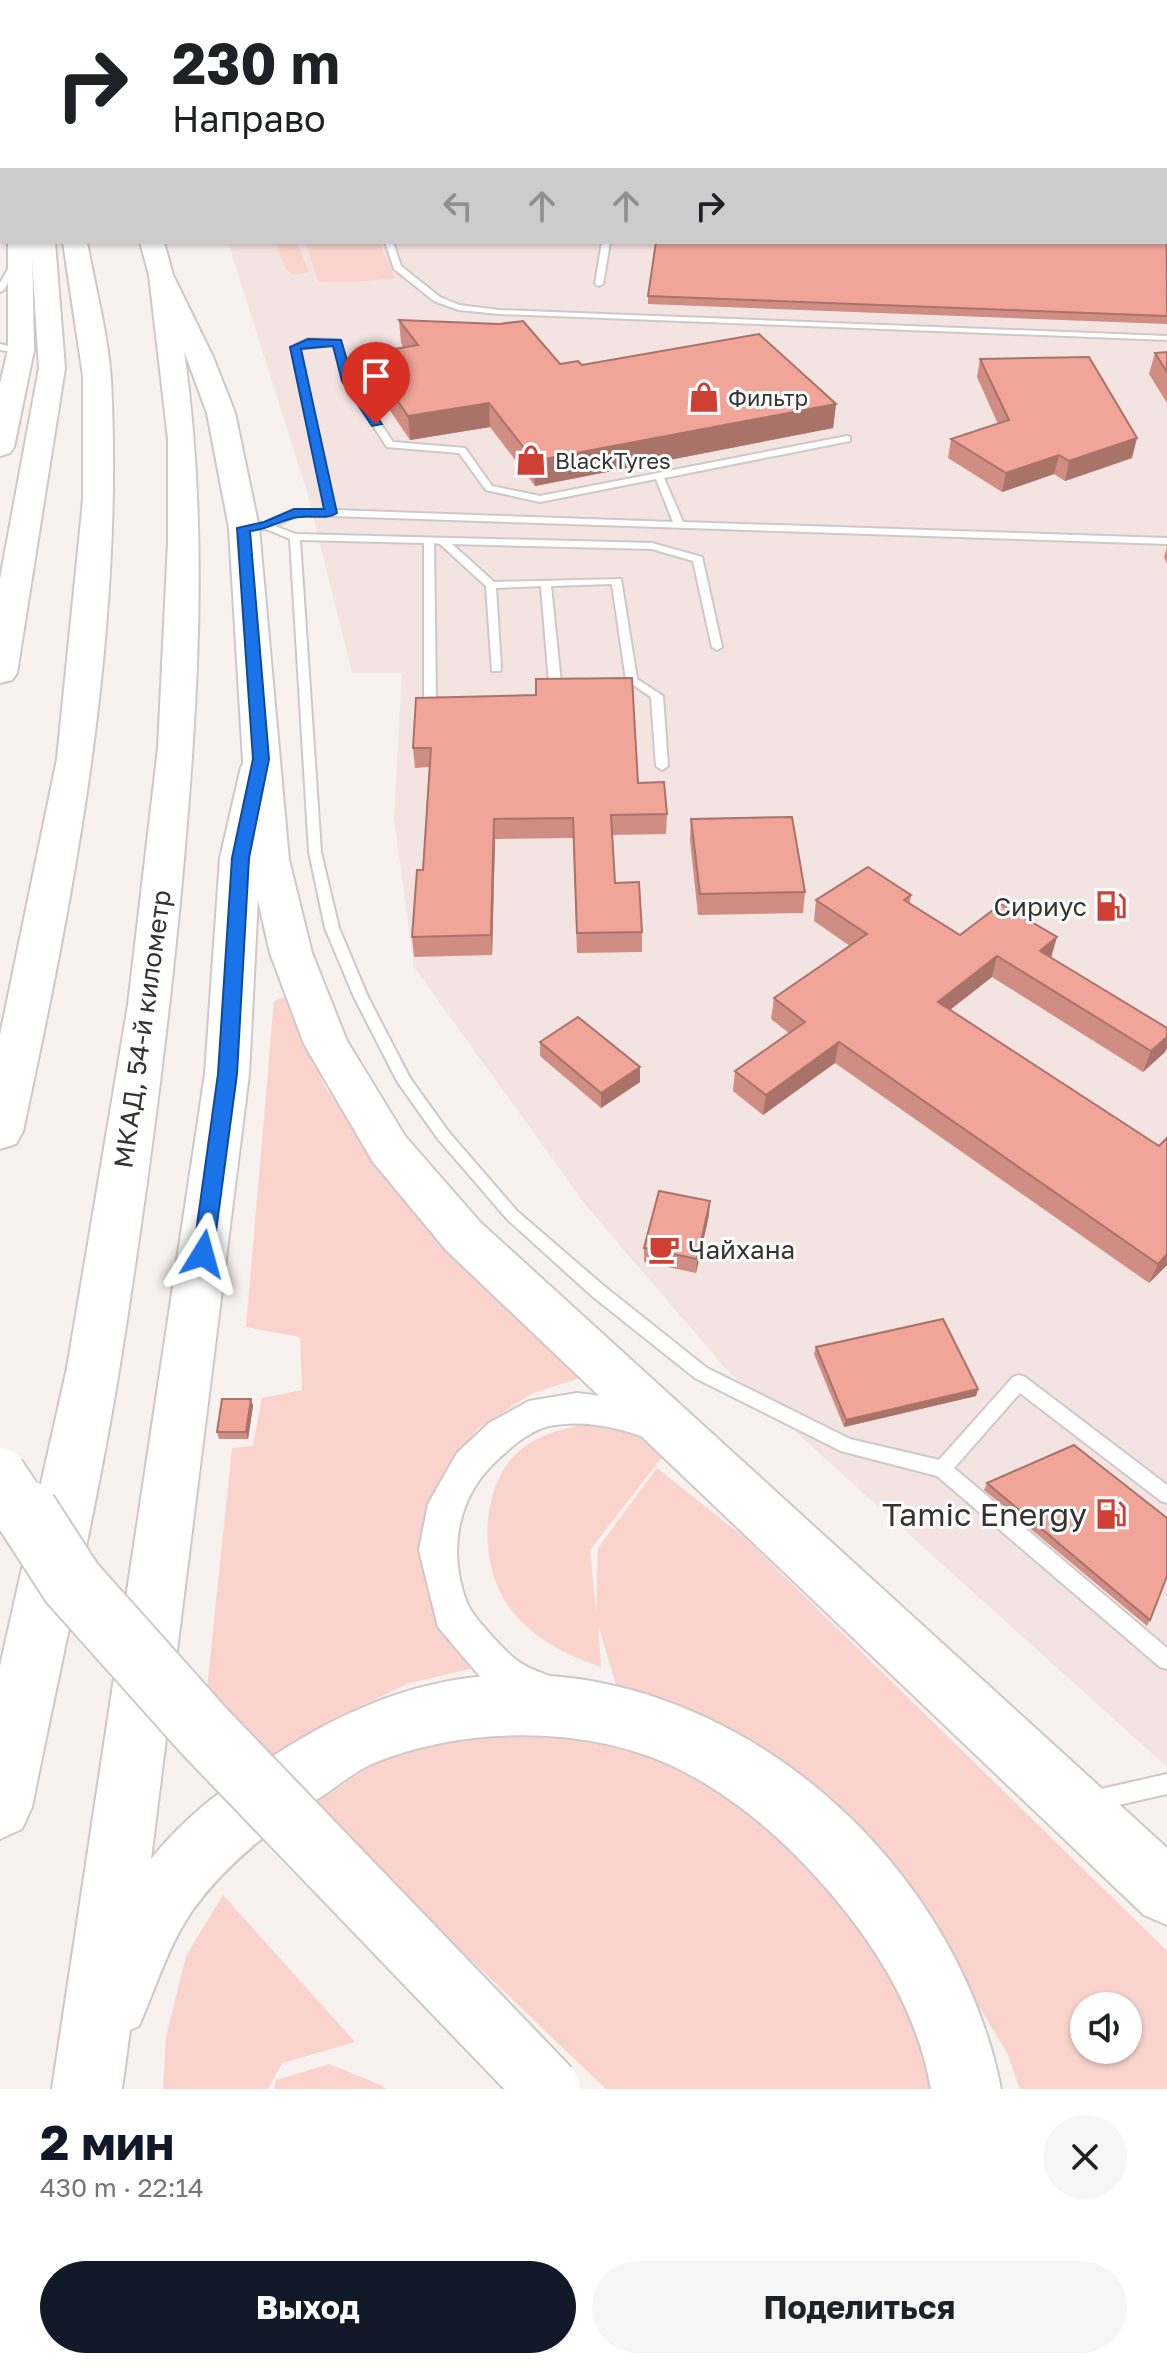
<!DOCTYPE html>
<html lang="ru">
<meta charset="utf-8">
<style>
:root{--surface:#fff;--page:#f6f6f6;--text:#202124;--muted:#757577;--accent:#111827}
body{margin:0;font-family:"Golos Text",sans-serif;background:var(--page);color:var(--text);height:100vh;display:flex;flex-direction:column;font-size:30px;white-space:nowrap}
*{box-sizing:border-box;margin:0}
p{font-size:26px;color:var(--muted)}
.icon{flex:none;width:44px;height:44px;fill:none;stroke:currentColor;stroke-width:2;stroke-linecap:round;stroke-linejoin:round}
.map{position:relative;height:2089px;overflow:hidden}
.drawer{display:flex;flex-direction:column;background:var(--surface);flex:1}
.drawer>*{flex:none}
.top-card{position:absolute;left:0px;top:0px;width:1168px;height:244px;box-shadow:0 2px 6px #0004;background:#fff;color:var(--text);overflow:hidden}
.tools{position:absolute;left:1070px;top:1992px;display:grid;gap:16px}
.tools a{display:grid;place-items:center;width:72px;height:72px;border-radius:50%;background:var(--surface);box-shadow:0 2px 6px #0004;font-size:40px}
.pin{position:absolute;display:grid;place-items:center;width:68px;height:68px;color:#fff;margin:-82px -34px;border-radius:50% 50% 50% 0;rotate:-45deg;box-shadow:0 0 8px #0007}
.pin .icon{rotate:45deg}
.me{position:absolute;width:88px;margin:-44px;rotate:8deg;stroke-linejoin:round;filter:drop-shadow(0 0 6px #0008)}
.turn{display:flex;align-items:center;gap:28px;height:168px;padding:0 40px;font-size:36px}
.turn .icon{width:104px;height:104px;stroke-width:2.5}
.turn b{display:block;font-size:56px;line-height:68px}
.lanes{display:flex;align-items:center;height:76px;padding:0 40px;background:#0003;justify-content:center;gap:40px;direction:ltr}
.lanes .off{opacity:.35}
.round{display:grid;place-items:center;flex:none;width:84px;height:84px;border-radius:42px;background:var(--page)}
.head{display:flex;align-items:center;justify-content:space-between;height:136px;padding:0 40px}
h1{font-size:48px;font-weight:700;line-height:60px;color:var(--accent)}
.button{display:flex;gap:16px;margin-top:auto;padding:16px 40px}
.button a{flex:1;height:92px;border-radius:48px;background:var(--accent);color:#fff;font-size:32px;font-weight:700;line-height:92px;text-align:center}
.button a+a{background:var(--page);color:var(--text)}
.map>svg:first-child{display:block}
.built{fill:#f3e3e1}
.green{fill:#fad3cd;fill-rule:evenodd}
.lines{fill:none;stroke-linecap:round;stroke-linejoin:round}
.service-casing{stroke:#cfc8c7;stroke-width:4}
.minor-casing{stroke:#cfc8c7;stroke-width:4}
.primary-casing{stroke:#cfc8c7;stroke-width:4}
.trunk-casing{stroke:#cfc8c7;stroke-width:4}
.service{fill:#fff;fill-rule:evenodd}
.minor{fill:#fff;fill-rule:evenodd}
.primary{fill:#fff;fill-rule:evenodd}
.trunk{fill:#fff;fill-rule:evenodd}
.trunk-bridge-far1-casing{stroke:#cfc8c7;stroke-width:54;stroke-linecap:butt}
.trunk-bridge-casing{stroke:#cfc8c7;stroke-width:67;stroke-linecap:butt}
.trunk-bridge-far1{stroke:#fff;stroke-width:50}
.trunk-bridge{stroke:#fff;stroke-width:63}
.wall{fill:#cf8d83}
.shaded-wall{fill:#a9736a}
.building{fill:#f1a498;stroke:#a9736a;stroke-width:2}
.route{fill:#1a73e8;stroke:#114b97;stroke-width:2}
.labels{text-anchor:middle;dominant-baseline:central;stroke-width:6;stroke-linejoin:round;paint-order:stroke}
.far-poi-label{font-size:22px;fill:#353332;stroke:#fff;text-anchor:start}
.poi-label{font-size:26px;fill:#353332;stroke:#fff;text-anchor:end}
.street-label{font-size:26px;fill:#353332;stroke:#fff}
.near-poi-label{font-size:32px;fill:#353332;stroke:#fff;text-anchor:end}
</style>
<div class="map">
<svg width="1167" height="2089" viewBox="0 0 1167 2089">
<rect width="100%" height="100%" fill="#f7f1f0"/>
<!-- built -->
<path class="built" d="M1167 92V1767L727 1370 588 1208 414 967 394 817 402 673H352L307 492 228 242H1166Z"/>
<!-- green -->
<g class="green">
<path d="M275 242H297L309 272 293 275 287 270Z"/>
<path d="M305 242H379L395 278 355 282 318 281Z"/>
<path d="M288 996 325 1087 401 1196 480 1281 581 1378 533 1393 477 1429 440 1484 421 1539 434 1601 470 1669 410 1683 341 1715 265 1769 206 1698 232 1448 253 1446 262 1398 302 1390 300 1337 246 1327 274 1001Z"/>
<path d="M603 1420 641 1436 662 1457 590 1550 596 1612 598 1548 657 1468 745 1538 1167 1951V2089H1020L1007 2053 929 1923 618 1691 598 1625 601 1667C567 1655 531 1638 509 1607 480 1567 479 1495 513 1457 536 1432 572 1427 603 1420ZM1084 2006H1128V2050H1084Z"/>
<path d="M528 1728 651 1743 752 1799 900 1971 946 2089H606L310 1806 372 1765 436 1739Z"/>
<path d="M223 1895 355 2042 282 2063 268 2089H163L166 2037 186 1956Z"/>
<path d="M329 2064 381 2085 386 2089H274L276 2080Z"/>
</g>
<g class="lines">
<defs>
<g id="service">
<rect x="384" y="0" width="6" height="2"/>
<path d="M512 0H518L520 2H514Z"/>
<path d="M0 42 2 43V48L0 47Z"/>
<rect x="1166" y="84" width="1" height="4"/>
<path d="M385 242H393L401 266 440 297 459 305 499 310 1167 336V340L499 314 459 310 434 301 394 269Z"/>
<path d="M602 242H610L603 284 599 286 595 284Z"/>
<path d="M12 262 19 264 4 290 0 292V283Z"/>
<path d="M308 339 340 340 352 381 393 442 465 448 492 486 540 496 847 436 850 437V441L664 478 683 522 1167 538V544L331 516H296L275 526 296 534 652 543 702 557 722 647 717 650 712 647 693 561 652 549 452 544 494 582 621 579 637 679 663 696 668 766 662 770 656 766 651 697 626 680 612 584 551 586 561 683 555 686 549 683 541 586 496 588 501 669 500 671H492L486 586 440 544 434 543 436 698 446 699 448 701C443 706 429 706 424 701V543L300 540 321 852 339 928 368 997 410 1078 448 1131 517 1211 604 1286 707 1368 850 1439 939 1460 1013 1377 1019 1375 1025 1377 1167 1485V1503L1161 1501 1020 1393 954 1468 1167 1648V1669L1160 1667 937 1476 841 1451 695 1378 592 1296 507 1219 438 1139 397 1081 354 997 325 928 309 852 290 539 266 529 244 531 239 528 244 525 265 523 294 510H326L291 347ZM309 345H334L344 381 387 447 459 453 486 490 540 502 656 479 673 522 335 510 299 348Z"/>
<path d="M0 344 25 350 21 353 0 350Z"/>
<path d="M1167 1774V1794L1101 1809 1086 1804 1083 1797 1086 1790 1093 1787 1101 1789Z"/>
</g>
<g id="minor">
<rect x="1166" y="37" width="1" height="8"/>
<path d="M577 1393 625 1399 662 1413 667 1424 662 1435 650 1439C618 1427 583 1419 549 1426 528 1431 509 1449 494 1463 456 1500 448 1554 467 1603 472 1616 502 1648 514 1658 523 1667 540 1672 552 1677L557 1691 552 1705 538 1710 489 1687 438 1627 419 1550 428 1504 457 1453 489 1423 529 1401Z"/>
</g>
<g id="primary">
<path d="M8 242H32L34 350 14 447 10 453 0 456V384L8 350Z"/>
<path d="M259 756 272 759 277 767 260 858 249 1074 151 1859C187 1814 232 1781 281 1751 351 1707 423 1677 507 1675 741 1668 957 1864 1001 2089H931C917 2008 872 1939 818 1879 779 1835 733 1797 681 1770 591 1725 467 1725 374 1763 353 1772 333 1790 313 1802 268 1831 224 1866 192 1911 168 1946 156 1987 139 2026L130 2030 122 2089H52L205 1074 220 858 241 767 246 759Z"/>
</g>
<g id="trunk">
<path d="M43 0H61L62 2H44Z"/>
<path d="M0 22H2V40L0 39Z"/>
<path d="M31 242H55L65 368 17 673 12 680 0 683V579L39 368Z"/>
<path d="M63 242H87C95 287 108 334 111 380 124 632 76 885 23 1131L16 1144 0 1149V1035L57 759 83 500V376Z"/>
<path d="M140 242H164L173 275 213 357 235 413 259 528 289 860 312 953 347 1041 405 1136 480 1222 1167 1848V1925L1144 1915 446 1250 373 1162 304 1044 270 953 249 860 229 528 207 413 184 351C209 527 198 705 182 881 167 1043 145 1205 120 1365 96 1513 61 1660 32 1807L22 1829 0 1839V1666L67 1368 128 1005 158 748 168 542V439L149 275Z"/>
</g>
</defs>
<!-- service casing -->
<use href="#service" class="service-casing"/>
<!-- minor casing -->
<use href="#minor" class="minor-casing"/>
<!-- primary casing -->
<use href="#primary" class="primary-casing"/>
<!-- trunk casing -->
<use href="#trunk" class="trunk-casing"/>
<!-- service -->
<use href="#service" class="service"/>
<!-- minor -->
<use href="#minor" class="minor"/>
<!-- primary -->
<use href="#primary" class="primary"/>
<!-- trunk -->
<use href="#trunk" class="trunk"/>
<defs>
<path id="trunk-bridge-far1" d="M0 1473 27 1514"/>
<path id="trunk-bridge" d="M26 1512 72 1583 205 1732 548 2089"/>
</defs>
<!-- trunk-bridge-far1 casing -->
<use href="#trunk-bridge-far1" class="trunk-bridge-far1-casing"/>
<!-- trunk-bridge casing -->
<use href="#trunk-bridge" class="trunk-bridge-casing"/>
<!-- trunk-bridge-far1 -->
<use href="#trunk-bridge-far1" class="trunk-bridge-far1"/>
<!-- trunk-bridge -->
<use href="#trunk-bridge" class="trunk-bridge"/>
</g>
<!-- wall -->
<g class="wall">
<path d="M528 0H666L668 2H530Z"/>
<path d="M828 0H1167V26H1166V2H830Z"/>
<path d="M1167 149V324L648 304V296Z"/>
<path d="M399 320 560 364 582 365 836 404 833 428 535 486 490 427 410 440 368 378 365 354 404 348 401 343Z"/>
<path d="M1155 353 1167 372V403L1149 374Z"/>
<path d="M980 359 1132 458 1065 481 1054 474 1002 492 948 458 951 439 998 424 977 377Z"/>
<path d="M1167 547V564L1164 557Z"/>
<path d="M416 698 638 783 667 814 666 834 612 835 615 883 642 932V952L577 953 573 838 495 839 492 955 414 957 412 937 423 870 429 767 415 768 413 748Z"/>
<path d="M691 819 805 892 803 913 698 915 690 840Z"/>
<path d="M911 895 910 903 960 935 1051 957 1165 1052 1143 1072 992 977 950 1010 1167 1265 1149 1283 835 1063 763 1115 733 1091 735 1071 789 1033 771 1019 774 998 850 946 814 921 816 900Z"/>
<path d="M540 1042 640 1067V1082L601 1108 540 1056Z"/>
<path d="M709 1215 696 1273 644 1262V1248Z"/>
<path d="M816 1347 978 1389 976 1396 844 1427 814 1354Z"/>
<path d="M251 1399 253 1406 248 1439H219L217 1432Z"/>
<path d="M987 1483 1150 1620 1147 1626 984 1490Z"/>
</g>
<!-- shaded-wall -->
<g class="shaded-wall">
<path d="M489 403 490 427 410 440 408 416Z"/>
<path d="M836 404 833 428 535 486 534 461Z"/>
<path d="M1137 438 1132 458 1065 481 1069 461Z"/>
<path d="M1059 455 1054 474 1002 492 1006 473Z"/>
<path d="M494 819 495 839 492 955 491 935Z"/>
<path d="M1057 937 1051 958 1040 951Z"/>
<path d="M997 956 992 977 933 1023 938 1002Z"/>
<path d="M1167 1037V1048L1165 1052 1143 1072 1151 1051Z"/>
<path d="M839 1042 835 1063 763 1115 766 1095Z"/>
<path d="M640 1067V1082L601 1108V1093Z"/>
<path d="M710 1201 709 1215 696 1273 697 1259Z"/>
<path d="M1167 1254V1265L1149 1283 1158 1264Z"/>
<path d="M978 1389 976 1396 844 1427 846 1420Z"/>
<path d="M251 1399 253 1406 248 1439 246 1432Z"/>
</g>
<!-- building -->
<g class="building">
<path d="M543 0H666L668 2H544Z"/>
<path d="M840 0H1167V16H1166V2H843Z"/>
<path d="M1166 149 1167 316 648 296 656 242H1166Z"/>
<path d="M399 320 499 324 523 321 560 364 578 361 582 365 759 334 836 404 534 461 489 403 408 416 365 354 418 345Z"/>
<path d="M1167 352V372L1155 353Z"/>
<path d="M1089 357 1137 438 1069 461 1059 455 1006 473 951 439 1009 420 980 359Z"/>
<path d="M632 678 638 783 664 782 667 814 611 815 615 883 639 882 642 932 577 933 573 818 494 819 491 935 412 937 417 870H423L431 748H413L416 698 536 695V679Z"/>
<path d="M792 817 805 892 700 894 691 819Z"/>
<path d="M868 867 911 895 904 900 960 935 1001 904 1057 937 1040 951 1167 1028V1037L1151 1051 997 956 938 1002 1159 1146 1167 1138V1254L1158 1264 839 1042 766 1095 735 1071 805 1022 774 998 867 934 816 900Z"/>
<path d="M578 1017 640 1067 601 1093 540 1042Z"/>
<path d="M659 1191 710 1201 697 1259 644 1248Z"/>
<path d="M943 1319 978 1389 846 1420 816 1347Z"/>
<path d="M222 1399H251L246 1432H217Z"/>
<path d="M1074 1445 1167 1518V1576L1150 1620 987 1483Z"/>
</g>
<!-- route -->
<path class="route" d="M308 339 341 340 353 381 382 424 372 426 342 381 333 346 301 349 337 513C327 520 312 515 300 517 283 518 269 530 250 531L269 759 249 858 237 1074 213 1254 203 1263 193 1254 218 1074 232 858 253 759 237 528 264 522 294 509H324L290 347Z"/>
<!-- icons -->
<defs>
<symbol id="shop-bare" viewBox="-9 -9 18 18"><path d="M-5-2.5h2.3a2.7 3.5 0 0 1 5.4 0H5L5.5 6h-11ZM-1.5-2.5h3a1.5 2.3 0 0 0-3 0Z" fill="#cd4033" stroke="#fff" stroke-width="2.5" paint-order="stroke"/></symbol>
<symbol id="fuel-bare" viewBox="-9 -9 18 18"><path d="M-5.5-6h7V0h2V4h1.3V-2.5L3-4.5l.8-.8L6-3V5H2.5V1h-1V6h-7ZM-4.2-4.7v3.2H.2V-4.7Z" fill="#cd4033" stroke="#fff" stroke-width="2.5" paint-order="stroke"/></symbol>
<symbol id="cafe-bare" viewBox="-9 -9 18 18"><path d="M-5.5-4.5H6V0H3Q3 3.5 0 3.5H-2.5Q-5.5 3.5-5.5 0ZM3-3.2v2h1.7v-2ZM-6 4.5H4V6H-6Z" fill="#cd4033" stroke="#fff" stroke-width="2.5" paint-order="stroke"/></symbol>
</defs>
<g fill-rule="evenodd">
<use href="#shop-bare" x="682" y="375" width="44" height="44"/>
<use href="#shop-bare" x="509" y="438" width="44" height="44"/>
<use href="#fuel-bare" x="1089" y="884" width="44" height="44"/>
<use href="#cafe-bare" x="642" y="1227" width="44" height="44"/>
<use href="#fuel-bare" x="1089" y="1492" width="44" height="44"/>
</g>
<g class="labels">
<!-- far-poi labels -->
<g class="far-poi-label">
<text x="728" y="397">Фильтр</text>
<text x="555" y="460">BlackTyres</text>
</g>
<!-- poi labels -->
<g class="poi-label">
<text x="1087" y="906">Сириус</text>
<text x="688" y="1249" text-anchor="start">Чайхана</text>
</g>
<!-- street labels -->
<g class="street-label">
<text transform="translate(142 1029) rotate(-82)">МКАД, 54-й километр</text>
</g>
<!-- near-poi labels -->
<g class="near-poi-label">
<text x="1087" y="1514">Tamic Energy</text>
</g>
</g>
</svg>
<div class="tools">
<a><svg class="icon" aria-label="sound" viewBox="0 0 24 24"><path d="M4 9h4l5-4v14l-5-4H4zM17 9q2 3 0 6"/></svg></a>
</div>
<div class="pin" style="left:376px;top:424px;background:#d93025"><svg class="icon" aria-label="arrive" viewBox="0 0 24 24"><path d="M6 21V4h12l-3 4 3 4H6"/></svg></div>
<svg class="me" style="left:203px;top:1254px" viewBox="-20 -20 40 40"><path d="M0-17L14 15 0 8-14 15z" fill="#1a73e8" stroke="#fff" stroke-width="4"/></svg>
<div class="top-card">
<div class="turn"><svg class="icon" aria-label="right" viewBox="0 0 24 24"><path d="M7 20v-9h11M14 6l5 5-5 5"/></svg><div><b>230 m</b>Направо</div></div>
<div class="lanes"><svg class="icon off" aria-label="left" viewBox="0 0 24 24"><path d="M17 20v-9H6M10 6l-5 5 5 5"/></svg><svg class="icon off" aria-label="ahead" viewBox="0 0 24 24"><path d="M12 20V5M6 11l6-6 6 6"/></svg><svg class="icon off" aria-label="ahead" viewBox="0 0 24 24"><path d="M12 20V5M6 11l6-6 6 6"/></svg><svg class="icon" aria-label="right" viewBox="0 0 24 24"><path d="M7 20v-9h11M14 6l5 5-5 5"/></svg></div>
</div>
</div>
<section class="drawer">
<div class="head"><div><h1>2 мин</h1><p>430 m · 22:14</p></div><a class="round"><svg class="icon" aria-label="close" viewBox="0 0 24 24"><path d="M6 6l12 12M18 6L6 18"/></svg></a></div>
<div class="button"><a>Выход</a><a>Поделиться</a></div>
</section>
